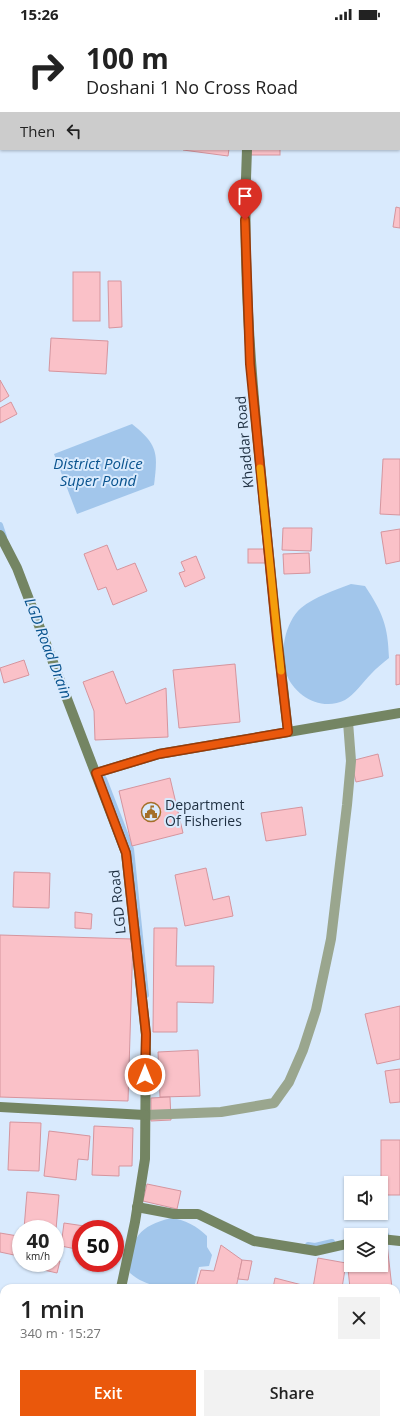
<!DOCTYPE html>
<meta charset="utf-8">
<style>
:root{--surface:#fff;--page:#f2f2f2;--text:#222;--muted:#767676;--accent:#ea580c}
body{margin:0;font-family:"Open Sans",sans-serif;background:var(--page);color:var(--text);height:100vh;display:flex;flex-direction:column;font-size:15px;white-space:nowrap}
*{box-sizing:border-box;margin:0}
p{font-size:13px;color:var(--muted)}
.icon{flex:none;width:22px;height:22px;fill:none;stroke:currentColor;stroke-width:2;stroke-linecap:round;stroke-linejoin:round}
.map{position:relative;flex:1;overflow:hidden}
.details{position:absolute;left:0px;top:1256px;width:400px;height:140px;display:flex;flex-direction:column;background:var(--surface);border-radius:12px 12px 0 0;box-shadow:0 1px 3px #0004}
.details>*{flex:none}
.top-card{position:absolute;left:0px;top:0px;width:400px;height:122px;box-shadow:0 1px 3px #0004;background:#fff;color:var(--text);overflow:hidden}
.buttons{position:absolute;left:344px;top:1148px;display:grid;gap:8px}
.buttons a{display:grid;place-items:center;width:44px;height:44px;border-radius:0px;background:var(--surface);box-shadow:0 1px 3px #0004;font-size:20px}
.speed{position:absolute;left:12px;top:1192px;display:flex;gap:8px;font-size:20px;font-weight:700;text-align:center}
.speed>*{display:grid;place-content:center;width:52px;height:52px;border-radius:50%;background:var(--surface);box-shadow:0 1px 3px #0004;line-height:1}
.speed small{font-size:10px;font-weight:400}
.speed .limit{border:6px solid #d22;background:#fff;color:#111}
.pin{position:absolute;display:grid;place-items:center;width:34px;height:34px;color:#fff;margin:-41px -17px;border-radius:50% 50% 50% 0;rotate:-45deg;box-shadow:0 0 4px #0007}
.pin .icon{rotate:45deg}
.me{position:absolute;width:44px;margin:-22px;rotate:0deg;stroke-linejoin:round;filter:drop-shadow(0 0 3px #0008)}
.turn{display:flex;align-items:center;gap:14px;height:84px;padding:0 20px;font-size:18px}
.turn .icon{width:52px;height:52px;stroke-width:2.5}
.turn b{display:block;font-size:28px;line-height:34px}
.then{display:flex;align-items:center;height:38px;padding:0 20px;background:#0003;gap:8px;font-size:15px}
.round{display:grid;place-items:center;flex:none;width:42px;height:42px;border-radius:0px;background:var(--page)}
.headline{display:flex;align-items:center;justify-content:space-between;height:68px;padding:0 20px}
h1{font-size:24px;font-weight:600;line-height:30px}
.button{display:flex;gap:8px;margin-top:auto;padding:8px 20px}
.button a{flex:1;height:46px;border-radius:0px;background:var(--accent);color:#fff;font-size:16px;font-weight:600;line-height:46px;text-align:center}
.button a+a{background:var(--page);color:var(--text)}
.status{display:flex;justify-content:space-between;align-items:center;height:28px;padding:0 20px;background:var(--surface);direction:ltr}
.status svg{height:11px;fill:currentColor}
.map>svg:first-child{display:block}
.water{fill:#a2c6eb}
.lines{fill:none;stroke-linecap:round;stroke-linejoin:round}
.stream{stroke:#a2c6eb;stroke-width:6}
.building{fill:#fac1c8;stroke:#d5959e}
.street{stroke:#9aa68e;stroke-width:10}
.secondary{stroke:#748563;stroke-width:10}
.route-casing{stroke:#983908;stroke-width:10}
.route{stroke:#ea580c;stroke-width:7}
.slow{stroke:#f59e0b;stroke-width:7}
.labels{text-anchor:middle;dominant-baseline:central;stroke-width:4;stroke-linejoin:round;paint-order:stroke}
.street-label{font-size:14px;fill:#1f3042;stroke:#d9eafd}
.poi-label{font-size:14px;fill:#1f3042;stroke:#d9eafd;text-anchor:start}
.water-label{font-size:15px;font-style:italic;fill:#09538e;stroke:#d9eafd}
</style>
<div class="status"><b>15:26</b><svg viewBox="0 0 49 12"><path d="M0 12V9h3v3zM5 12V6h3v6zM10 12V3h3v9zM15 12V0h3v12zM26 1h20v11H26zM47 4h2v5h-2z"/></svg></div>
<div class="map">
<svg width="400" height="1396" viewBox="0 0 400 1396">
<rect width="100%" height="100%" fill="#d9eafd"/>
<!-- water -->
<g class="water">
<path d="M132 396C158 417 158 425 154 457L77 486 54 426Z"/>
<path d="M351 556 365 558C383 585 388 598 389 630 383 635 376 640 371 646 363 654 354 667 345 672 322 684 294 668 286 645 279 626 285 594 301 580 316 568 333 563 351 556Z"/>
<path d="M171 1190C184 1191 198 1199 207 1208V1219L212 1227 209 1238 199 1239 194 1260C171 1260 148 1261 130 1245 129 1212 138 1198 171 1190Z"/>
</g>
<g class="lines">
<!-- stream -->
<g class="stream">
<path d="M0 497 4 509"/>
<path d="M104 751 131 821 146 967"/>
<path d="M366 1207H386"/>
<path d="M308 1217 315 1218 332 1214"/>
</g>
</g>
<!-- building -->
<g class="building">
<path d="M282 0H326L281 1Z"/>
<path d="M183 121H229L228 128 183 122Z"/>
<rect x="251" y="121" width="29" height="6"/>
<path d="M396 179 400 180V200L393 199Z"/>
<rect x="73" y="244" width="27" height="49"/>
<path d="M108 253H121L122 299 109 300Z"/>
<path d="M51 310 108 313 106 346 49 343Z"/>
<path d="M0 352 9 368 0 374Z"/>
<path d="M11 374 17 386 0 395V380Z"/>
<path d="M383 431H400V487L380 486Z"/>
<path d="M283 500H312L311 523 282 522Z"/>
<path d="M400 501V533L386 536 381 504Z"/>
<path d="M107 517 117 542 135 535 147 563 113 577 106 559 98 562 84 526Z"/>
<rect x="248" y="521" width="19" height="14"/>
<path d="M309 525 310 545 284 546 283 526Z"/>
<path d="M196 528 205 550 185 559 179 545 185 543 181 534Z"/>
<path d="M396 627H400V656L396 657Z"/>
<path d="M24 632 29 647 4 655 0 640Z"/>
<path d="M235 636 240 694 179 700 173 642Z"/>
<path d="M113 643 126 676 166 660 168 709 95 712 94 683 83 654Z"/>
<path d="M378 726 383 748 356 754 351 733Z"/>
<path d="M170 750 183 805 132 818 119 763Z"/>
<path d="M302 779 306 807 266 813 261 785Z"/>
<path d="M206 840 213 872 229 868 233 888 185 898 175 847Z"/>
<path d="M14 844 50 845 49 880 13 879Z"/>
<path d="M75 884 92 886 91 901 75 900Z"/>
<path d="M154 900H177L176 938H214L213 975 177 974V1004H153Z"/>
<path d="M0 907 133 911 128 1073 0 1069Z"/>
<path d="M400 978V1031L377 1036 365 986Z"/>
<path d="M198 1022 200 1068 160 1069 158 1024Z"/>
<path d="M400 1041V1074L390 1075 385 1043Z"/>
<path d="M170 1069 171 1092 151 1093V1070Z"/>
<path d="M10 1094 41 1095 39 1143 8 1142Z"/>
<path d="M94 1098 133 1100 132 1138H119V1148L92 1147Z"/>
<path d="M49 1103 90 1108 88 1132 78 1131 76 1152 44 1148Z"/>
<rect x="381" y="1112" width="19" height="55"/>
<path d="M147 1156 181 1163 177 1181 143 1173Z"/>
<path d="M27 1164 59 1167 55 1213V1201H24Z"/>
<path d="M64 1195 98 1200V1201H81V1222L61 1218Z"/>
<path d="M0 1205 18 1208 14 1227 0 1224Z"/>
<path d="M387 1216 392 1260H350L346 1222 351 1221V1237H381V1217Z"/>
<path d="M221 1217 242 1232 236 1260H196L201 1242 214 1243Z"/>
<path d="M318 1230 346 1235 342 1260H313Z"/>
<path d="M55 1232 60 1233 57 1245 35 1240 37 1235H55Z"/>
<path d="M242 1232 252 1233 248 1252 238 1251Z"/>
<path d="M275 1250 306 1258 305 1260H273Z"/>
<path d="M0 1317 4 1318V1343L2 1350H0Z"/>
<path d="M0 1368 4 1369V1392H27L26 1396H0Z"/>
<path d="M396 1369 400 1396H361V1392H396Z"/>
<path d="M264 1392H326L325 1396H263Z"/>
</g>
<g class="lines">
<!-- street -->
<path class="street" d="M145 1087 221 1084 274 1075 289 1054 303 1022 316 982 331 911 347 777 351 733 348 694"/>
<!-- secondary -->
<g class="secondary">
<path d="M271 1 272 0"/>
<path d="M247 121C242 230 250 338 261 446 269 532 278 618 288 704"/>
<path d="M0 507 17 540 126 825 146 1007 145 1131 135 1194 121 1260"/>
<path d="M96 745 159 726 400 685"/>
<path d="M0 1079 145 1087"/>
<path d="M137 1179 174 1186H198L254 1213 316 1223 351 1215"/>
<path d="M381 1211 400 1213"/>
<path d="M396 1356 400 1361"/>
<path d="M77 1396 78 1392"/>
</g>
</g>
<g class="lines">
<defs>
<path id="route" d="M145 1047 146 1006 126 825 96 745 159 726 288 704 277 610 250 336 245 192"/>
</defs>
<!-- route casing -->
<use href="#route" class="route-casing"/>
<!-- route -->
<use href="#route" class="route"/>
<!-- slow -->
<path class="slow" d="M260 440 281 643"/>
</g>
<!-- icons -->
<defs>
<symbol id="civic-ring" viewBox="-11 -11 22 22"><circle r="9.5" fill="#d9eafd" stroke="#a46f29" stroke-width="1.5"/><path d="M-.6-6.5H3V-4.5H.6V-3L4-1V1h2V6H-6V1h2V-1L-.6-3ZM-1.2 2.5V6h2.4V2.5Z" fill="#a46f29"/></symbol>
</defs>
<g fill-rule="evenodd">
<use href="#civic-ring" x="140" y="773" width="22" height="22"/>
</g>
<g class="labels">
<!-- street labels -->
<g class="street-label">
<text transform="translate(244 414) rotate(-95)">Khaddar Road</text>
<text transform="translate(117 874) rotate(-96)">LGD Road</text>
</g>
<!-- poi labels -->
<g class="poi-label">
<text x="165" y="776">Department<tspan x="165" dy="16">Of Fisheries</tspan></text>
</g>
<!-- water labels -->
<g class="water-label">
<text x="98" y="435">District Police<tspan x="98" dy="17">Super Pond</tspan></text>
<text transform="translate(49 620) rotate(69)">LGD Road Drain</text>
</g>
</g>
</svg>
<div class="buttons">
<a><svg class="icon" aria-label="sound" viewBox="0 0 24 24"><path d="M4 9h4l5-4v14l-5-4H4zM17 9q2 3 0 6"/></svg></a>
<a><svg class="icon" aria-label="layers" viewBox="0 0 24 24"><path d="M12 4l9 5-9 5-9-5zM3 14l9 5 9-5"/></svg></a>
</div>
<div class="speed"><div>40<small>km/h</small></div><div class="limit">50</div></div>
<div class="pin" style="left:245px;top:192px;background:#d93025"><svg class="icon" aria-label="arrive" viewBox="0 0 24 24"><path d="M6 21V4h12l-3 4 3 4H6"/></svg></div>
<svg class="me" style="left:145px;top:1047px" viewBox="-20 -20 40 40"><circle r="17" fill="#ea580c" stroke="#fff" stroke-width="3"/><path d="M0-11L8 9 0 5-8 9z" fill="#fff"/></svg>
<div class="top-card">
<div class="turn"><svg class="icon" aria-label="right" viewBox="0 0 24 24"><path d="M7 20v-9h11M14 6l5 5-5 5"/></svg><div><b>100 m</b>Doshani 1 No Cross Road</div></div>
<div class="then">Then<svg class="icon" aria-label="left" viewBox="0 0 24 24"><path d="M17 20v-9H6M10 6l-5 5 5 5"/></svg></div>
</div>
<section class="details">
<div class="headline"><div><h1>1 min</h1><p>340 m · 15:27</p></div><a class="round"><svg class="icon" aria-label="close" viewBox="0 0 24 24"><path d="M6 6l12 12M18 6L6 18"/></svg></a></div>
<div class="button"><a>Exit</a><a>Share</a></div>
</section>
</div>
